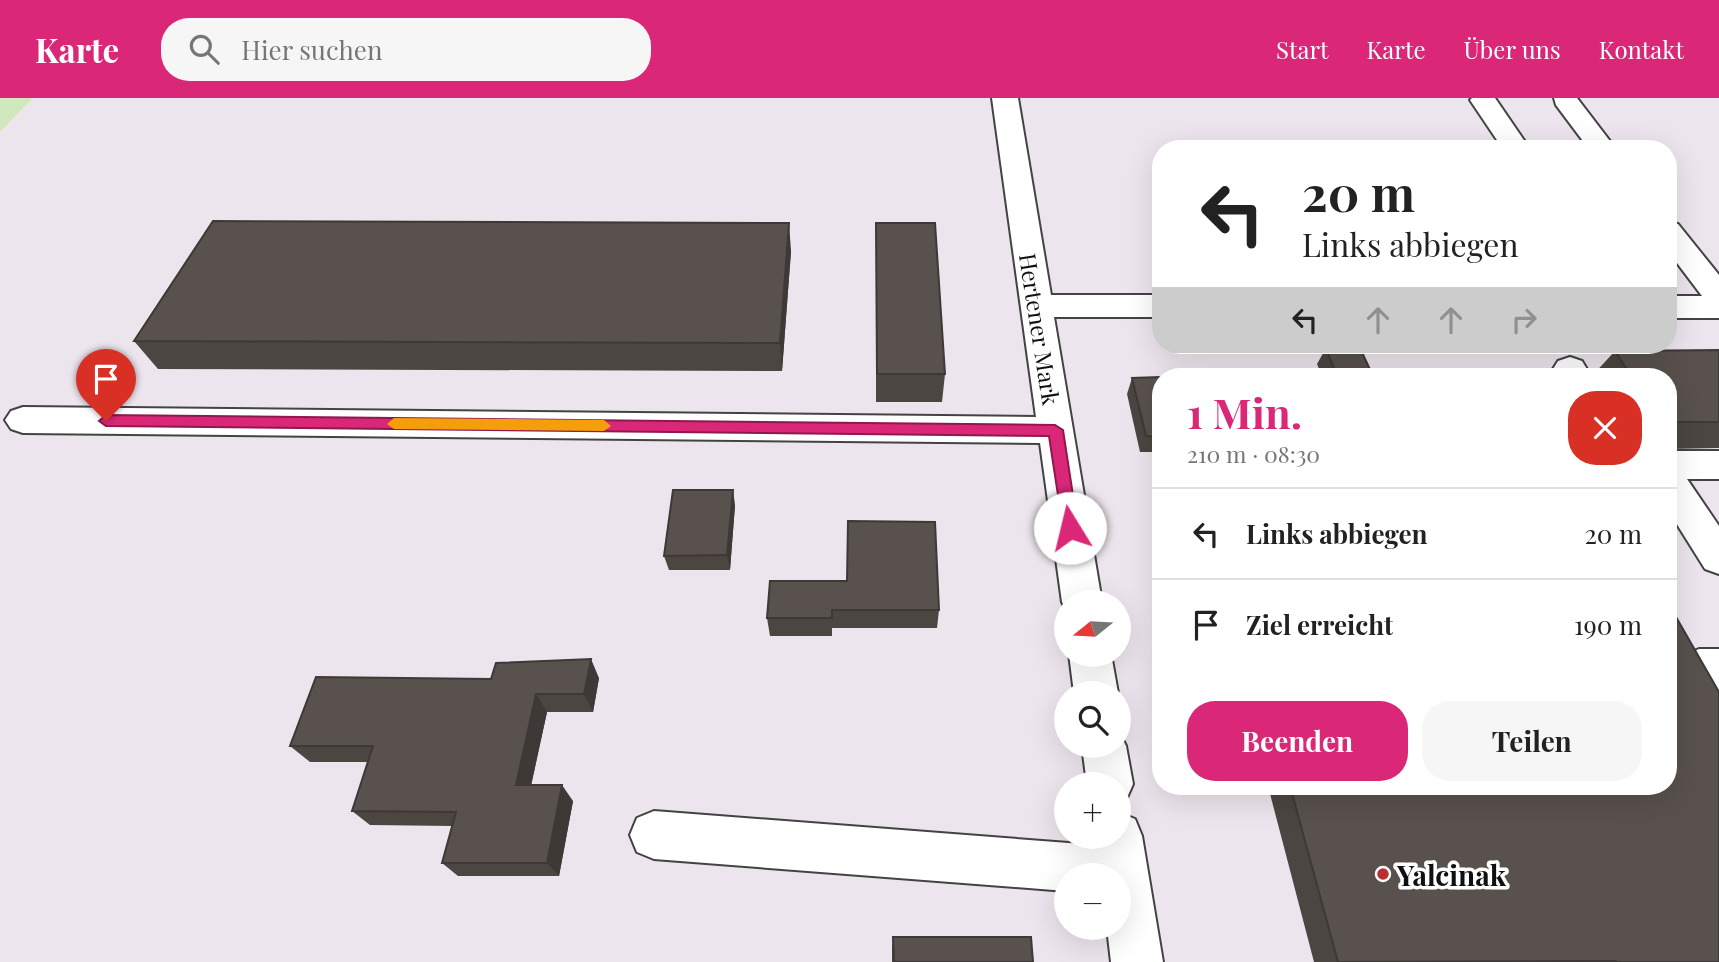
<!DOCTYPE html>
<html lang="de">
<meta charset="utf-8">
<style>
:root{--surface:#fff;--page:#f6f6f6;--text:#222;--muted:#767676;--line:#e0e0e0;--accent:#db2777}
body{margin:0;font-family:"Playfair Display",serif;background:var(--page);color:var(--text);height:100vh;display:flex;flex-direction:column;font-size:26px;white-space:nowrap}
*{box-sizing:border-box;margin:0}
p{font-size:23px;color:var(--muted)}
.icon{flex:none;width:38px;height:38px;fill:none;stroke:currentColor;stroke-width:2;stroke-linecap:round;stroke-linejoin:round}
.map{position:relative;flex:1;overflow:hidden}
.side{position:absolute;left:1152px;top:270px;width:525px;height:427px;display:flex;flex-direction:column;background:var(--surface);border-radius:28px;box-shadow:0 7px 28px #0002}
.side>*{flex:none}
.hud{position:absolute;left:1152px;top:42px;width:525px;height:214px;border-radius:28px;box-shadow:0 7px 28px #0002;background:#fff;color:var(--text);overflow:hidden}
.needle{width:46px;rotate:252deg}
.fabs{position:absolute;left:1054px;top:492px;display:grid;gap:14px}
.fabs a{display:grid;place-items:center;width:77px;height:77px;border-radius:50%;background:var(--surface);box-shadow:0 7px 28px #0002;font-size:35px}
.pin{position:absolute;display:grid;place-items:center;width:60px;height:60px;color:#fff;margin:-72px -30px;border-radius:50% 50% 50% 0;rotate:-45deg;box-shadow:0 0 7px #0007}
.pin .icon{rotate:45deg}
.me{position:absolute;width:77px;margin:-38px;rotate:351deg;stroke-linejoin:round;filter:drop-shadow(0 0 5px #0008)}
.turn{display:flex;align-items:center;gap:24px;height:147px;padding:0 35px;font-size:32px}
.turn .icon{width:91px;height:91px;stroke-width:2.5}
.turn b{display:block;font-size:49px;line-height:60px}
.lanes{display:flex;align-items:center;height:66px;padding:0 35px;background:#0003;justify-content:center;gap:35px;direction:ltr}
.lanes .off{opacity:.35}
.round{display:grid;place-items:center;flex:none;width:74px;height:74px;border-radius:28px;background:var(--page)}
.headline{display:flex;align-items:center;justify-content:space-between;height:119px;padding:0 35px}
h1{font-size:42px;font-weight:700;line-height:52px;color:var(--accent)}
.button{display:flex;gap:14px;margin-top:auto;padding:14px 35px}
.button a{flex:1;height:80px;border-radius:28px;background:var(--accent);color:#fff;font-size:28px;font-weight:700;line-height:80px;text-align:center}
.button a+a{background:var(--page);color:var(--text)}
ul{padding:0;list-style:none}
li{display:flex;align-items:center;gap:21px;height:91px;padding:0 35px;border-top:2px solid var(--line)}
li div{flex:1}
li b{display:block;font-size:26px}
li em{font-style:normal}
header{display:flex;align-items:center;gap:42px;box-sizing:border-box;height:98px;padding:0 35px;background:var(--accent);color:#fff}
header strong{font-size:33px}
nav{display:flex;gap:38px;margin-inline-start:auto;font-size:24px}
.search{width:490px;height:63px;background:var(--page);display:flex;align-items:center;gap:18px;box-sizing:border-box;padding:0 24px;border-radius:28px;color:var(--muted);font-size:26px}
.map>svg:first-child{display:block}
.industrial{fill:#ede5ed;fill-rule:evenodd}
.green{fill:#d1e7be}
.lines{fill:none;stroke-linecap:round;stroke-linejoin:round}
.minor-casing{stroke:#434343;stroke-width:4}
.minor{fill:#fff;fill-rule:evenodd}
.wall{fill:#4c4642}
.shaded-wall{fill:#3e3936}
.building{fill:#58514d;stroke:#3e3936;stroke-width:2}
.route{fill:#db2777;stroke:#8e194d;stroke-width:2}
.slow{fill:#f59e0b}
.poi-dot{fill:#b73130;stroke:#fff;stroke-width:2.5}
.labels{text-anchor:middle;dominant-baseline:central;stroke-width:7;stroke-linejoin:round;paint-order:stroke}
.street-label{font-size:23px;fill:#101010;stroke:#fff}
.near-poi-label{font-size:28px;font-weight:bold;fill:#101010;stroke:#fff;text-anchor:start}
</style>
<header>
<strong>Karte</strong>
<div class="search"><svg class="icon" aria-label="search" viewBox="0 0 24 24"><circle cx="10" cy="10" r="6"/><path d="M15 15l6 6"/></svg>Hier suchen</div>
<nav><a>Start</a><a>Karte</a><a>Über uns</a><a>Kontakt</a></nav>
</header>
<div class="map">
<svg width="1719" height="864" viewBox="0 0 1719 864">
<rect width="100%" height="100%" fill="#fefdf3"/>
<!-- industrial -->
<path class="industrial" d="M33 0H1719V864H0V34ZM1160 51H1668V247H1160ZM1160 278H1668V688H1160ZM1066 504H1118V556H1066ZM1066 595H1118V648H1066ZM1066 686H1118V738H1066ZM1066 777H1118V830H1066Z"/>
<!-- green -->
<path class="green" d="M0 0H33L0 34Z"/>
<g class="lines">
<defs>
<g id="minor">
<path d="M992 0H1018L1051 197H1160V219H1054L1102 504H1066V512L1062 504 1040 345 23 335 11 331 5 322 11 313 23 309 1036 319Z"/>
<path d="M1472 0H1495L1530 51H1503L1470 2Z"/>
<path d="M1554 0H1577L1616 51H1589L1556 7Z"/>
<path d="M1668 124 1678 126 1719 177V220H1668V198H1702L1668 153Z"/>
<path d="M1570 259 1582 263 1591 278H1557L1553 271 1558 263Z"/>
<path d="M1668 353H1719V381H1687L1719 428V476L1705 471 1668 412Z"/>
<path d="M1699 551H1719V622L1704 616 1678 570 1684 557Z"/>
<path d="M1069 556H1111L1118 595H1074Z"/>
<path d="M1118 632 1126 648 1133 686 1126 702 1118 705V686H1087L1082 648H1118Z"/>
<path d="M654 713 1095 747 1094 738H1118V714L1135 721 1142 738 1163 864H1111L1107 830H1118V777H1066V793L654 761 637 754 630 737 637 720Z"/>
</g>
</defs>
<!-- minor casing -->
<use href="#minor" class="minor-casing"/>
<!-- minor -->
<use href="#minor" class="minor"/>
</g>
<!-- wall -->
<g class="wall">
<path d="M876 125 945 276 942 304H876Z"/>
<path d="M791 153 782 273 158 271 134 243Z"/>
<path d="M1326 250 1373 278H1322L1317 266Z"/>
<path d="M1719 252V350L1668 351V278H1592L1615 253Z"/>
<path d="M1160 279V354H1140L1127 296 1132 280Z"/>
<path d="M735 407 730 472H669L664 458Z"/>
<path d="M770 483 939 512 937 530H832V538H770L767 520Z"/>
<path d="M599 580 593 614H547L531 687 573 703 559 778H458L442 765 452 728 370 727 352 713 368 664H310L290 648 491 581Z"/>
<path d="M1268 688H1668L1719 864H1314Z"/>
<path d="M893 839 1033 864H892V850Z"/>
</g>
<!-- shaded-wall -->
<g class="shaded-wall">
<path d="M789 125 791 153 782 273 780 245Z"/>
<path d="M733 392 735 407 730 472 727 457Z"/>
<path d="M591 561 599 580 593 614 584 596Z"/>
<path d="M536 596 547 614 528 702 516 687Z"/>
<path d="M562 687 573 703 559 778 547 765Z"/>
</g>
<!-- building -->
<g class="building">
<path d="M213 123 789 125 780 245 134 243Z"/>
<path d="M876 125H935L945 276H877Z"/>
<path d="M1326 250H1360L1373 278H1337Z"/>
<path d="M1719 252V324H1668V278H1631L1615 253Z"/>
<path d="M1160 279V339L1146 338 1132 280Z"/>
<path d="M673 392H733L727 457 664 458Z"/>
<path d="M848 423 935 424 939 512H832V520H767L770 483H847Z"/>
<path d="M1668 505 1719 594V864H1617L1616 863 1338 864 1290 688H1668Z"/>
<path d="M591 561 584 596H536L516 687H562L547 765H442L456 714 352 713 373 648H290L316 579 491 581 496 565Z"/>
<path d="M893 839H1031L1033 864H894Z"/>
</g>
<!-- route -->
<path class="route" d="M106 317 1055 327 1063 332 1078 430 1070 437 1063 430 1049 338 106 328 99 323Z"/>
<!-- slow -->
<path class="slow" d="M394 320 604 322 611 328 604 333 394 331 387 326Z"/>
<!-- markers -->
<circle class="poi-dot" cx="1383" cy="776" r="7"/>
<g class="labels">
<!-- street labels -->
<g class="street-label">
<text transform="translate(1040 231) rotate(81)">Hertener Mark</text>
</g>
<!-- near-poi labels -->
<g class="near-poi-label">
<text x="1397" y="776">Yalcinak</text>
</g>
</g>
</svg>
<div class="fabs">
<a><svg class="needle" viewBox="-14 -14 28 28"><path d="M0-13l5 13h-10z" fill="#e53935"/><path d="M0 13l5-13h-10z" fill="#767676"/></svg></a>
<a><svg class="icon" aria-label="search" viewBox="0 0 24 24"><circle cx="10" cy="10" r="6"/><path d="M15 15l6 6"/></svg></a>
<a>+</a>
<a>−</a>
</div>
<div class="pin" style="left:106px;top:323px;background:#d93025"><svg class="icon" aria-label="arrive" viewBox="0 0 24 24"><path d="M6 21V4h12l-3 4 3 4H6"/></svg></div>
<svg class="me" style="left:1070px;top:430px" viewBox="-20 -20 40 40"><circle r="19" fill="#fff"/><path d="M0-13L10 11 0 6-10 11z" fill="#db2777"/></svg>
<div class="hud">
<div class="turn"><svg class="icon" aria-label="left" viewBox="0 0 24 24"><path d="M17 20v-9H6M10 6l-5 5 5 5"/></svg><div><b>20 m</b>Links abbiegen</div></div>
<div class="lanes"><svg class="icon" aria-label="left" viewBox="0 0 24 24"><path d="M17 20v-9H6M10 6l-5 5 5 5"/></svg><svg class="icon off" aria-label="ahead" viewBox="0 0 24 24"><path d="M12 20V5M6 11l6-6 6 6"/></svg><svg class="icon off" aria-label="ahead" viewBox="0 0 24 24"><path d="M12 20V5M6 11l6-6 6 6"/></svg><svg class="icon off" aria-label="right" viewBox="0 0 24 24"><path d="M7 20v-9h11M14 6l5 5-5 5"/></svg></div>
</div>
<section class="side">
<div class="headline"><div><h1>1 Min.</h1><p>210 m · 08:30</p></div><a class="round" style="background:#d93025;color:#fff"><svg class="icon" aria-label="close" viewBox="0 0 24 24"><path d="M6 6l12 12M18 6L6 18"/></svg></a></div>
<ul>
<li><svg class="icon" aria-label="left" viewBox="0 0 24 24"><path d="M17 20v-9H6M10 6l-5 5 5 5"/></svg><div><b>Links abbiegen</b></div><em>20 m</em></li>
<li><svg class="icon" aria-label="arrive" viewBox="0 0 24 24"><path d="M6 21V4h12l-3 4 3 4H6"/></svg><div><b>Ziel erreicht</b></div><em>190 m</em></li>
</ul>
<div class="button"><a>Beenden</a><a>Teilen</a></div>
</section>
</div>
